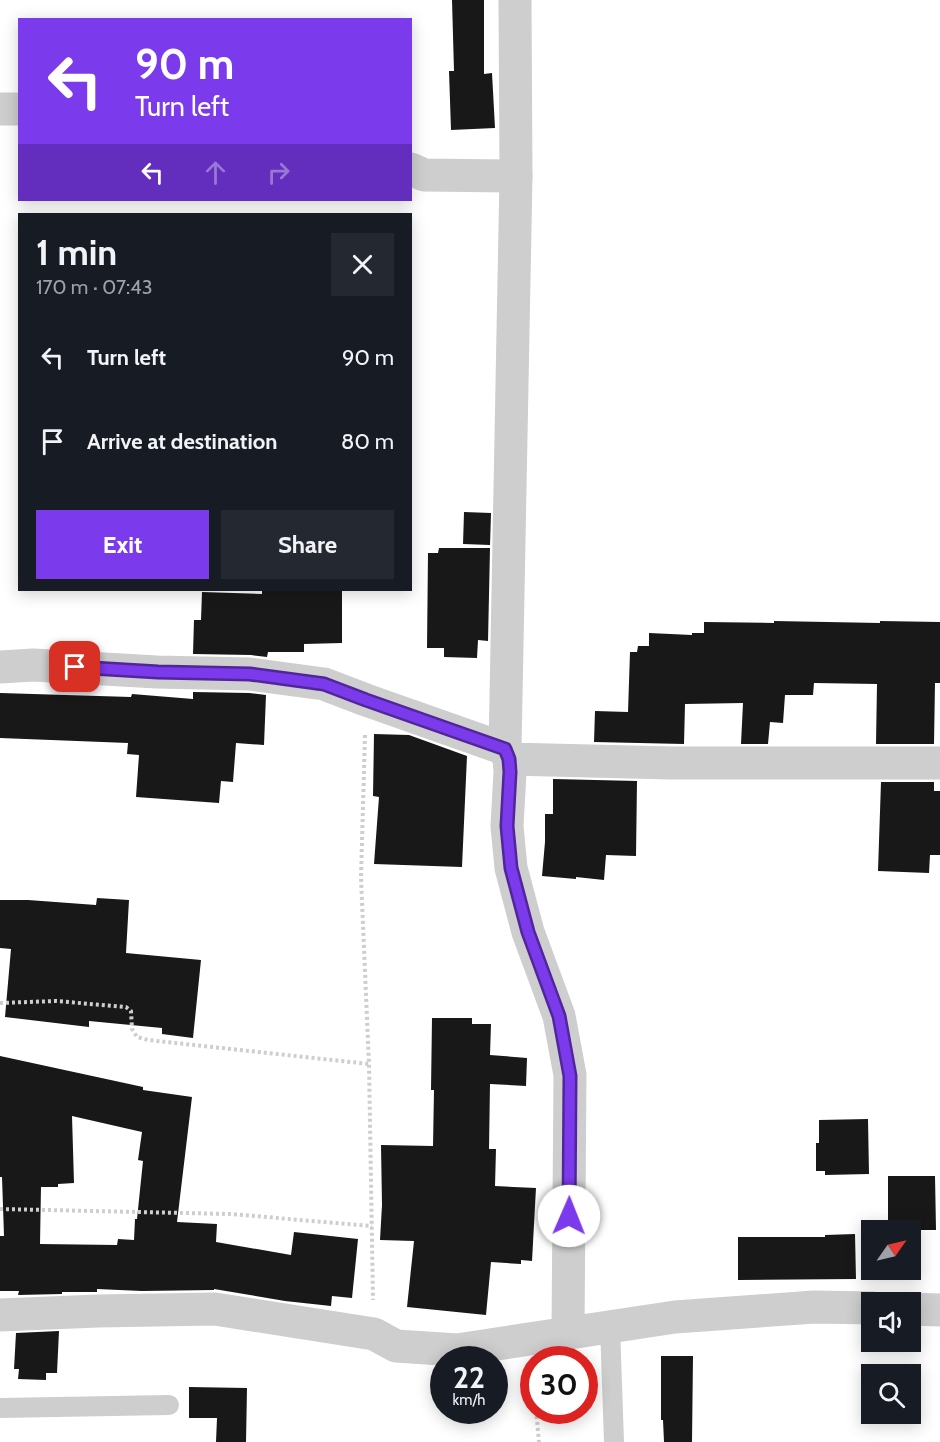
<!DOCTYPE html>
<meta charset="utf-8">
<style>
:root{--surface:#171b24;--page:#242831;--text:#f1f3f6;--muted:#9ea1a6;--accent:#7c3aed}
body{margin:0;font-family:Cabin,sans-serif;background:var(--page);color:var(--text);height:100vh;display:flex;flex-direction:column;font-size:22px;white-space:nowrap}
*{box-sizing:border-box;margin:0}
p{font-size:20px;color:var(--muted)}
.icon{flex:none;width:33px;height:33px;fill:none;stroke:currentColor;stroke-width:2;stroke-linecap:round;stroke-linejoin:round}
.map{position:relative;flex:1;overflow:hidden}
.side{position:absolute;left:18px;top:213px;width:394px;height:378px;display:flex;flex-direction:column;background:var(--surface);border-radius:0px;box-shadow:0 3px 15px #0003}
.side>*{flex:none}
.banner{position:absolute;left:18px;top:18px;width:394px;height:183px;border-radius:0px;box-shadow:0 3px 15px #0003;background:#7c3aed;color:#fff;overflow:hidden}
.needle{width:39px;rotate:56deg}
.controls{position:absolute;left:861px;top:1220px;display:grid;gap:12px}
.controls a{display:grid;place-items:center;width:60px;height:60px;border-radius:0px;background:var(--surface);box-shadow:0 3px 15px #0003;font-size:30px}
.speed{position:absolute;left:430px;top:1346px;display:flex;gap:12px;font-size:30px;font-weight:700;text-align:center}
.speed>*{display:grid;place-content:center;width:78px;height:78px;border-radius:50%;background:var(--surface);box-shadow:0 3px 15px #0003;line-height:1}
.speed small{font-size:15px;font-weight:400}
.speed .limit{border:9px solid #d22;background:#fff;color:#111}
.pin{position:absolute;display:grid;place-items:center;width:51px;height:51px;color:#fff;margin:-26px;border-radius:12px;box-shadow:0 3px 9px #0006}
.me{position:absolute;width:66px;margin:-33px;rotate:1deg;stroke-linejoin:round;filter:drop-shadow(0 0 4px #0008)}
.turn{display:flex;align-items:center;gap:21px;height:126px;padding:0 18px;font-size:27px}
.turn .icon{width:78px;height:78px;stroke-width:2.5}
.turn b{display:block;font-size:42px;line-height:51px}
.lanes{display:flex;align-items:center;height:57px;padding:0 18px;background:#0003;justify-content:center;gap:30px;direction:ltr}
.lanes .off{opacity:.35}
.round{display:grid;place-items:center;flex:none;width:63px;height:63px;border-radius:0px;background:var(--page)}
.head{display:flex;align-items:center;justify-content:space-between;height:102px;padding:0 18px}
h1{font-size:36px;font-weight:700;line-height:45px}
.primary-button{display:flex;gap:12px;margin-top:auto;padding:12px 18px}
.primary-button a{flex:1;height:69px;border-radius:0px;background:var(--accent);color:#fff;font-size:24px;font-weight:700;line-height:69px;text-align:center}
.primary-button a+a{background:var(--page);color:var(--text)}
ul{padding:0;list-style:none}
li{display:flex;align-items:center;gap:18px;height:84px;padding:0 18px}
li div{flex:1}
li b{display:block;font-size:22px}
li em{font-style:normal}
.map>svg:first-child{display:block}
.building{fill:#181818;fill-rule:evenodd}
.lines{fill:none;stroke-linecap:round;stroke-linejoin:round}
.path{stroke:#cecece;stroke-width:4;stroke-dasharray:3 3;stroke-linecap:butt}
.service{stroke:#cecece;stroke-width:20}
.minor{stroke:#cecece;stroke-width:33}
.route-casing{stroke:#51269a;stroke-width:15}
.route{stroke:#7c3aed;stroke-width:10}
</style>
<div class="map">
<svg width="940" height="1442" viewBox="0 0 940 1442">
<rect width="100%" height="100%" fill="#fff"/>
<!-- building -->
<g class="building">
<path d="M452 0H484V74L492 73 495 128 451 130 449 71H454Z"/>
<path d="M464 512 491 513 490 545 463 544Z"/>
<path d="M439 548H490L488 641 478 640 477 658 444 657V648H427L428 553H438Z"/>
<path d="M262 590H342V643L304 644V652H268L267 657 251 655 193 654 194 620H201L202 592 262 594Z"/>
<path d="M774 621 880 623V621L940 622V683H935L934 744H876L877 684 814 683 813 695H785L783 723 770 722 768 744H741L743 703 685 704 684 744 594 742 595 711 628 712 630 652H637L638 646H649V633L692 635V633H704V622L774 623Z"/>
<path d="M193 692 249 693 266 695 264 745 236 743 233 782 221 781 219 803 136 797 139 755 127 754 128 743 0 738V693L131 697 132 694 193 699Z"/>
<path d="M374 734 409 735 467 756 462 867 374 864 379 797 373 796Z"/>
<path d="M553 779 637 781 636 856 606 855 604 880 576 877V879L542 876 545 842V814H553Z"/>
<path d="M881 782H934V791H940V855H930L929 873 878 871Z"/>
<path d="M97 898 129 900 126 953 201 960 193 1038 162 1034V1028L89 1021V1027L5 1017 11 949 0 948V900H28L96 905Z"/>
<path d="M432 1018H472V1024H491L490 1055 527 1058 526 1086 490 1084 489 1149H496L495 1186 536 1188 532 1261 521 1260V1264L491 1262 486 1315 407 1307 414 1241 380 1240 382 1205 381 1145 433 1146 434 1090H431Z"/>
<path d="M0 1056 143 1087V1090L192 1097 177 1222 217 1224 216 1242 291 1255 294 1232 358 1239 352 1298 332 1296 331 1306 285 1301 214 1289V1290L142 1291 97 1289V1292H62V1294L18 1295 19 1291H0V1236H4L2 1177H0ZM72 1116 142 1132 138 1160 143 1161 137 1219H135L134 1240 118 1239 117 1245 40 1244 41 1187H58V1184L74 1183Z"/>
<path d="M868 1119 869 1174 825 1175V1171H816V1143H819V1120Z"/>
<path d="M888 1176H935L936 1230H888Z"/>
<path d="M855 1234 856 1279 738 1280V1237H825V1235Z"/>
<path d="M59 1331 57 1373H46V1380L18 1379 19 1369H14L16 1333Z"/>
<path d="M661 1356H693L692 1442H664L663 1420H661Z"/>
<path d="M189 1387 247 1388 246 1442H216L217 1418H189Z"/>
</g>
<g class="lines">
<!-- path -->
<g class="path">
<path d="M365 735 361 878 369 1064 373 1300"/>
<path d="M0 1003 56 1001 126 1007 131 1011 132 1029 137 1037 148 1040 369 1064"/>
<path d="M0 1209 230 1214 372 1226"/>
<path d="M536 1410 539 1442"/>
</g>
<!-- service -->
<g class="service">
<path d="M610 1326 614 1442"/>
<path d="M0 1408 169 1405"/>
</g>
<!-- minor -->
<g class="minor">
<path d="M515 0 516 176 505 749 509 759 672 763H940"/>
<path d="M0 109H20"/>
<path d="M411 169 424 175 516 176"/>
<path d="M0 667 33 665 157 672 250 674 324 684 366 700 505 749"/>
<path d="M509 759 510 772 507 826 511 868 528 932 559 1016 570 1075 568 1332"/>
<path d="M910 1309 940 1310"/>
<path d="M0 1315 98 1311 215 1309 374 1334 396 1346 457 1350 675 1317 814 1307 872 1308"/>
</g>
</g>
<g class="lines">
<defs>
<path id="route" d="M75 667 158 672 250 674 324 684 366 700 505 749 509 759 510 772 507 826 511 868 528 932 559 1016 570 1076 569 1216"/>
</defs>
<!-- route casing -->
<use href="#route" class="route-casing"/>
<!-- route -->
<use href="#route" class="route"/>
</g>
</svg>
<div class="controls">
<a><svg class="needle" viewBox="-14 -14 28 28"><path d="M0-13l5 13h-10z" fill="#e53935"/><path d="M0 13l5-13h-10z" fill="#9ea1a6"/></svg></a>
<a><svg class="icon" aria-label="sound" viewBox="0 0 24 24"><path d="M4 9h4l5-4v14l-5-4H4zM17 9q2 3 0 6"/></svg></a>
<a><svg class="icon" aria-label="search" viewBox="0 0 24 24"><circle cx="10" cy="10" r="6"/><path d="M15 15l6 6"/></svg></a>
</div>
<div class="speed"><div>22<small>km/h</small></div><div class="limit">30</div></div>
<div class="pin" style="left:75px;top:667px;background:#d93025"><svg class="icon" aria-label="arrive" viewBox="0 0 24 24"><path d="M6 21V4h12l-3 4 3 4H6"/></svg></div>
<svg class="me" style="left:569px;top:1216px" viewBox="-20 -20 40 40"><circle r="19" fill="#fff"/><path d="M0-13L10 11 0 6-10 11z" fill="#7c3aed"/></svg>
<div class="banner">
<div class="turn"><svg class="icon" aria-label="left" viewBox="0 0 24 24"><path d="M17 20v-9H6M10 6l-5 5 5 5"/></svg><div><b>90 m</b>Turn left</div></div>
<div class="lanes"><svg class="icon" aria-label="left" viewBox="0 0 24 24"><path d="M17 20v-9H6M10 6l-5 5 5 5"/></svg><svg class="icon off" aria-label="ahead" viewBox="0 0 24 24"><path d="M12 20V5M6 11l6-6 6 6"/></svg><svg class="icon off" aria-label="right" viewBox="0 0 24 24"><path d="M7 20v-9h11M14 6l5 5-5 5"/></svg></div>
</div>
<section class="side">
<div class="head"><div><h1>1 min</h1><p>170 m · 07:43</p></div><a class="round"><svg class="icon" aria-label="close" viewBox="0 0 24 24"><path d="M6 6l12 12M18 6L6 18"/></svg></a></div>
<ul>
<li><svg class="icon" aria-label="left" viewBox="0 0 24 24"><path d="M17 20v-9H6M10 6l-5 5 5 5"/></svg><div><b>Turn left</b></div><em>90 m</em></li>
<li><svg class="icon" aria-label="arrive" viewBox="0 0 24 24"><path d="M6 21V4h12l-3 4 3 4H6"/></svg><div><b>Arrive at destination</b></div><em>80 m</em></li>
</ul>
<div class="primary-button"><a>Exit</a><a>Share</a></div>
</section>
</div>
